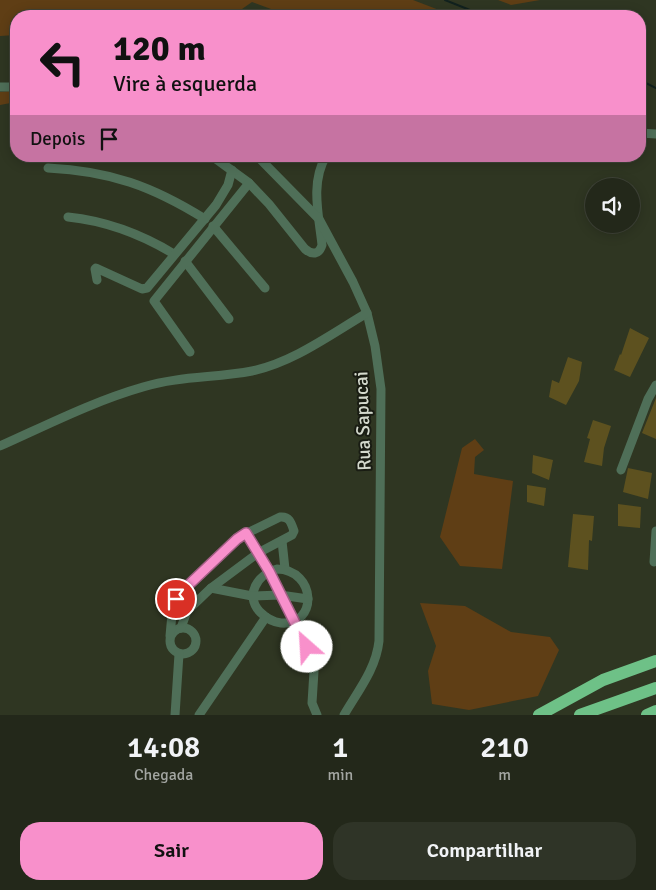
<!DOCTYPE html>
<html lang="pt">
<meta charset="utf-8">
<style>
:root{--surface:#23281a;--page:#2f3427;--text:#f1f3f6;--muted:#a3a6a2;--line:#404439;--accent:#f890cb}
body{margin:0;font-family:Signika,sans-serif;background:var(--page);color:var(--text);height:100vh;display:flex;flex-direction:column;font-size:19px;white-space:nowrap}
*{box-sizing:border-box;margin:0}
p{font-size:16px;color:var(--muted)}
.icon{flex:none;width:28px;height:28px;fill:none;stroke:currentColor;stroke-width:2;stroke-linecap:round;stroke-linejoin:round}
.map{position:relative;height:715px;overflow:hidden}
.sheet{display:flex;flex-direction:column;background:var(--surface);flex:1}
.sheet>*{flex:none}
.guide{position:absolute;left:10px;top:10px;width:636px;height:152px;border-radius:20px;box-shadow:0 2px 12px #0003,0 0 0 1px var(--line);background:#f890cb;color:#111;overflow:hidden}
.controls{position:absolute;left:585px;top:178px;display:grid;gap:10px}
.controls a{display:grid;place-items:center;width:55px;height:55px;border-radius:50%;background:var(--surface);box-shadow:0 2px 12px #0003,0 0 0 1px var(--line);font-size:25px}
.pin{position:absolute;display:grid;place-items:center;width:42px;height:42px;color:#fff;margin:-21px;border:2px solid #fff;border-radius:50%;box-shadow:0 1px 5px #0007}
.me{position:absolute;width:55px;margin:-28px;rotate:334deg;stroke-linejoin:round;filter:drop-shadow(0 0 4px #0008)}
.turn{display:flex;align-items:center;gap:18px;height:105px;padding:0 20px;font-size:22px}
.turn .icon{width:65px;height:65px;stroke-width:2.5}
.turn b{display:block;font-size:35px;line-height:42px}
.then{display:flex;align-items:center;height:48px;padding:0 20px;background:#0003;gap:10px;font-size:19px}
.eta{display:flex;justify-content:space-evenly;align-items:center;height:85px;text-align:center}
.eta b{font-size:30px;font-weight:600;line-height:35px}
.action{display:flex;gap:10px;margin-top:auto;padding:10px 20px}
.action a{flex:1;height:58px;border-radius:20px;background:var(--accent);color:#111;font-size:20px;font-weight:600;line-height:58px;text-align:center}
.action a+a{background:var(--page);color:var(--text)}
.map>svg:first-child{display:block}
.green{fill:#5f3e15}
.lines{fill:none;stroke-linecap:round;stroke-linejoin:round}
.stream{stroke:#11211e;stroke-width:2}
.building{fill:#5d511f}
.minor{stroke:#4f6f58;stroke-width:9}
.highway{stroke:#6ec187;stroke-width:12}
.route-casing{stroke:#a15e84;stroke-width:12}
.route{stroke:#f890cb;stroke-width:9}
.labels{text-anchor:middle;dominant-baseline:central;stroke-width:4;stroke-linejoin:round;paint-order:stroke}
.street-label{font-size:19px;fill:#d4d9cd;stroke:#191c13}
</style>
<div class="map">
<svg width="656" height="715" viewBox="0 0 656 715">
<rect width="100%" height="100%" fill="#2f3622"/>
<!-- green -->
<g class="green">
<path d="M0 0H413L452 15 290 16 252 2 232 16H16V35L0 36Z"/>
<path d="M498 0H540L511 5Z"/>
<path d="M11 91 16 102 0 105V92Z"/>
<path d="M475 439 484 450 475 457 474 474 513 481 502 569 460 566 440 537 462 448Z"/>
<path d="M420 603 465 606 511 632 550 637 559 650 538 696 469 710 432 704 428 671 436 646Z"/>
</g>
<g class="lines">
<!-- stream -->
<g class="stream">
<path d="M445 0 485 16"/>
<path d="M640 80 656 88"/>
</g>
</g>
<!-- building -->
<g class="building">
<path d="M630 328 649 338 630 377 614 370 620 354 621 355Z"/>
<path d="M568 357 582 362 579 381 566 405 549 397 552 380 559 383Z"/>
<path d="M656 398V439L642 433Z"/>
<path d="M593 420 611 426 604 448 602 466 584 462 590 439 587 438Z"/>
<path d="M533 455 553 460 549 480 532 473Z"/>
<path d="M628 468 652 473 648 499 623 492Z"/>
<path d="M527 485 546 488 544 506 527 502Z"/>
<path d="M618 504 641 507 640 528 618 526Z"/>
<path d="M573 514 594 516 592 541 589 540 588 570 568 567Z"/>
</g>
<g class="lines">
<!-- minor -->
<g class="minor">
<path d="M0 87H16"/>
<path d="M640 133 656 134"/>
<path d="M212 156 249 183 269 204 305 249C312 255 319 255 322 245 319 216 310 183 326 156"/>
<path d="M257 156 319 219 353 282 367 313 375 346 381 389 379 641C376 669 358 691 344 715"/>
<path d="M48 168C110 171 152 186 205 219"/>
<path d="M68 217C107 221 141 234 174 254"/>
<path d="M213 226 265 288"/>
<path d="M185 261 229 319"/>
<path d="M97 280 95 269 96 268 142 289 147 288 216 205 228 185 232 170"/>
<path d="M190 352 154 301 249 183"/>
<path d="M0 446C47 425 94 401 143 387 179 376 216 378 252 371 294 362 331 334 367 313"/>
<path d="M621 470 648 399 656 385"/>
<path d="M246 533 269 571 307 647 314 671 312 703 317 715"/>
<path d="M282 541 285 569"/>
<path d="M654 562 656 531"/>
<path d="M277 569C317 570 318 626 281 623 273 622 266 618 260 612 244 595 258 574 277 569Z"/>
<path d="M211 588 252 596 280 595 308 599"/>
<circle cx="183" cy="641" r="13"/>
<path d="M170 636 173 603 179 593 243 535 280 517C289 516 291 522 294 531L292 535 258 553 211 588 187 611 181 628"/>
<path d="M175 715 179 654"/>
<path d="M199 715 266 617"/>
</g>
<!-- highway -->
<g class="highway">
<path d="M539 715 603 680 656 661"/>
<path d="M580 715 656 688"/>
<path d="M647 715 656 711"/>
</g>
</g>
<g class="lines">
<defs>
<path id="route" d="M176 599 179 594 237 539 246 533 269 571 307 647"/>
</defs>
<!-- route casing -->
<use href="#route" class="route-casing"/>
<!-- route -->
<use href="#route" class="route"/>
</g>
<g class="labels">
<!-- street labels -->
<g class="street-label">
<text transform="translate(363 421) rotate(-92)">Rua Sapucai</text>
</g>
</g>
</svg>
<div class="controls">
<a><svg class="icon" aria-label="sound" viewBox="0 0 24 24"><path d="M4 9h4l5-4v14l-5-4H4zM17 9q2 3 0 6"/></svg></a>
</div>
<div class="pin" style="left:176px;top:599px;background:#d93025"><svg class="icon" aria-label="arrive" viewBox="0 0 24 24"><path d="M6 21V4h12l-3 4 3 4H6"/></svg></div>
<svg class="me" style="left:307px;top:647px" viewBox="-20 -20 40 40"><circle r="19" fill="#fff"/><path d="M0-13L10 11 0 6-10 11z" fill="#f890cb"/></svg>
<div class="guide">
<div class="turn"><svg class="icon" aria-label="left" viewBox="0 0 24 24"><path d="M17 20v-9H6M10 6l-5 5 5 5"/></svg><div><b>120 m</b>Vire à esquerda</div></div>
<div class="then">Depois<svg class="icon" aria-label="arrive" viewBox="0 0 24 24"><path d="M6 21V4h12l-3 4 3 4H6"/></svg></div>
</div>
</div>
<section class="sheet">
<div class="eta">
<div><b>14:08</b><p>Chegada</p></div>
<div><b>1</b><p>min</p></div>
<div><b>210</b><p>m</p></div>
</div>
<div class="action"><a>Sair</a><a>Compartilhar</a></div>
</section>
